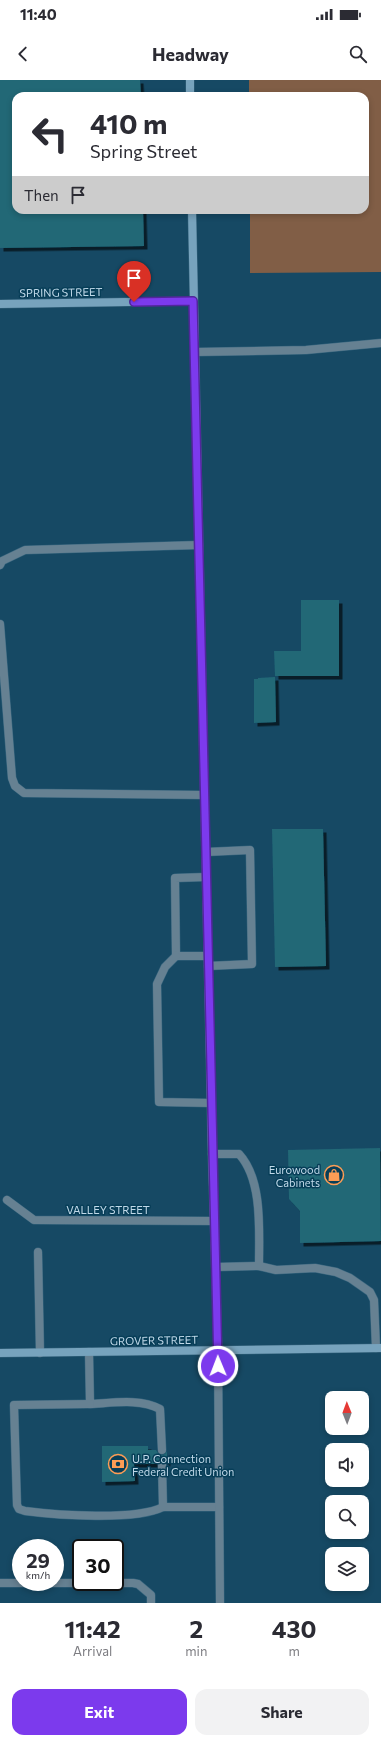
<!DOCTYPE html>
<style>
:root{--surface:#fff;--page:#f2f2f3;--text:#2b2b33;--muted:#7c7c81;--accent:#7c3aed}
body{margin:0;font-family:Commissioner,sans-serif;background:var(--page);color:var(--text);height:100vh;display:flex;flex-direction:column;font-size:15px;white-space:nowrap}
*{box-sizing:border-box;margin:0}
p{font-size:13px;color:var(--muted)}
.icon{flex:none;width:22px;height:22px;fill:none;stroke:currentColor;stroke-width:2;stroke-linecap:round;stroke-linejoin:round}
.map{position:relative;height:1523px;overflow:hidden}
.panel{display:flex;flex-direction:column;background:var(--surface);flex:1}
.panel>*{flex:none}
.banner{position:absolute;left:12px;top:12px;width:357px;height:122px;border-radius:12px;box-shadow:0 2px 6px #0003;background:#fff;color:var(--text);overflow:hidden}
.needle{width:26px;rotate:359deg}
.controls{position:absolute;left:325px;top:1311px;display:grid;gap:8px}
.controls a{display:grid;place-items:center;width:44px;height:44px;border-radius:8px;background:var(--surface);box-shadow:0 2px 6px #0003;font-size:20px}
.speed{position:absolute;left:12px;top:1459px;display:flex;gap:8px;font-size:20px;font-weight:700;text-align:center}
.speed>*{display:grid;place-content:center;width:52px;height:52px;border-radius:50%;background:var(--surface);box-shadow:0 2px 6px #0003;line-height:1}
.speed small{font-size:10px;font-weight:400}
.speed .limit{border:2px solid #111;border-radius:6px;background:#fff;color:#111}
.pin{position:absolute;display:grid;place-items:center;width:34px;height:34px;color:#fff;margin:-41px -17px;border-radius:50% 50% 50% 0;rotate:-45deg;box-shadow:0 0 4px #0007}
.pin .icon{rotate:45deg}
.me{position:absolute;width:44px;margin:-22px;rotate:359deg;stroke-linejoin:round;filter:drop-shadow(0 0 3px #0008)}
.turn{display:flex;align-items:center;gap:14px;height:84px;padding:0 12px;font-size:18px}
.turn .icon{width:52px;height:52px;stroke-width:2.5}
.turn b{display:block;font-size:28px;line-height:34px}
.then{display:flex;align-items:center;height:38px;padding:0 12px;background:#0003;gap:8px;font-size:15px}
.eta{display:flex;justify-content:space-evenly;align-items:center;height:68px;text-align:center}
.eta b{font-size:24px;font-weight:700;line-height:28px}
.action{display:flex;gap:8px;margin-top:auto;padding:8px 12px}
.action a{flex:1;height:46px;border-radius:12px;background:var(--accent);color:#fff;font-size:16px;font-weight:700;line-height:46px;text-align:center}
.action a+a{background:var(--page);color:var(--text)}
.status{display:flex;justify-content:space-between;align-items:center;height:28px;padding:0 20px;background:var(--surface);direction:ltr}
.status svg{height:11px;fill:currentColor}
header{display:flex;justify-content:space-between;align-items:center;height:52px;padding:0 12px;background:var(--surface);font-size:18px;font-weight:700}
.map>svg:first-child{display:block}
.green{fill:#815e46}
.building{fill:#216776;filter:url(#shadow)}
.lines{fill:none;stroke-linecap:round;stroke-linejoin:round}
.lane-casing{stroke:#38667f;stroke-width:9}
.street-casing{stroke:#38667f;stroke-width:9}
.secondary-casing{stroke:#38667f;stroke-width:9}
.lane{stroke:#668192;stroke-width:8}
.street{stroke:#668192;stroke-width:8}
.secondary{stroke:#77a3bd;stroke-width:8}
.route-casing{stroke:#51269a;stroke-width:10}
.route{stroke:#7c3aed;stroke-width:7}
.labels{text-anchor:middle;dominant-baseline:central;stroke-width:3;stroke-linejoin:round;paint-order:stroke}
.street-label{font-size:11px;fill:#c0d9e9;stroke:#073e58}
.poi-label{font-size:11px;fill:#c0d9e9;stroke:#073e58;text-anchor:end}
</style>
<div class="status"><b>11:40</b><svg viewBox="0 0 49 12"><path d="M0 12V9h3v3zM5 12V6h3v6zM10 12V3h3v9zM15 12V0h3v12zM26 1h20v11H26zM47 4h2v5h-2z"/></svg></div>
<header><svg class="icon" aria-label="back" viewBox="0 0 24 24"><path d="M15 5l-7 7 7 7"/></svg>Headway<svg class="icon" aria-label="search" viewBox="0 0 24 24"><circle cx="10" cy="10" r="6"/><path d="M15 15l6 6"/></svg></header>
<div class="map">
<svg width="381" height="1523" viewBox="0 0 381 1523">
<defs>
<filter id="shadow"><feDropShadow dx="3.5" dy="3.5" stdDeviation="0" flood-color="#0009"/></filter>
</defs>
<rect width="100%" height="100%" fill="#164964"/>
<!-- green -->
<path class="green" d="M249 0H381V192L250 193V130H365V16H249Z"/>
<!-- building -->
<g class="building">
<path d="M0 0H140L141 16H16V130H143L144 166 0 168Z"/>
<path d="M301 520H339V596H275L274 571H301Z"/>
<path d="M275 597 276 642 254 643V599H258V598Z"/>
<path d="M272 749H323L326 886 275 887Z"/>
<path d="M380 1068 381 1161 300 1163V1131L289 1119 288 1070Z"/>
<path d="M102 1366H148V1370H156L158 1373 162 1375 165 1374 167 1371V1383L162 1379 159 1380 157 1384H134L135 1401 102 1402Z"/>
</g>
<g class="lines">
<defs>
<g id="lane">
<path d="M195 272 306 270 381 263"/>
<path d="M0 485 2 481 25 470 199 465"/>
<path d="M0 544 12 698 15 706 24 713 204 715"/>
<path d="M206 772 250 770 252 884 208 886"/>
<path d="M206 797 175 798 176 876H208"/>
<path d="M176 876 165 887 157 904 159 1022 211 1023"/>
<path d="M212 1074H239C263 1100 259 1151 259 1186"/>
<path d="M7 1120 34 1140 214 1141"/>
<path d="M38 1172 40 1273"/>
<path d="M216 1187 259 1186 276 1190 315 1188 336 1192 350 1198 370 1212 374 1220 376 1268"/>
<path d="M89 1272 90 1324C112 1323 140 1318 160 1329L162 1370"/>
<path d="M90 1324 14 1325 17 1425 19 1429 25 1431C57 1435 135 1441 163 1427"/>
<path d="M162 1384 163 1427H219"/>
</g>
<g id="street">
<path d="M218 1271 220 1523"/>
<path d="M0 1503H133L138 1504 151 1515V1523"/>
</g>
<g id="secondary">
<path d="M190 0V16"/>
<path d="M192 130 212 1074 218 1271"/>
<path d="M0 224 193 221"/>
<path d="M0 1273 381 1268"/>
</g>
</defs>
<!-- lane casing -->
<use href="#lane" class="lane-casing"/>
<!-- street casing -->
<use href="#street" class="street-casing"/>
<!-- secondary casing -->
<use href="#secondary" class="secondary-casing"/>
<!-- lane -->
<use href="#lane" class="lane"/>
<!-- street -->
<use href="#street" class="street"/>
<!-- secondary -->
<use href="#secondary" class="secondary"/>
</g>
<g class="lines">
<defs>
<path id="route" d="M134 222 193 221 218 1286"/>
</defs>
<!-- route casing -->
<use href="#route" class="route-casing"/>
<!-- route -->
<use href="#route" class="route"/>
</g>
<!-- icons -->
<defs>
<symbol id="shop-ring" viewBox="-11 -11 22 22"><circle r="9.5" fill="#073e58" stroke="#fd9d55" stroke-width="1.5"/><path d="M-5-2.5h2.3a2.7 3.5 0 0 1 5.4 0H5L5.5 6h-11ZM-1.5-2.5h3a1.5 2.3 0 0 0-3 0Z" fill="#fd9d55"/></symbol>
<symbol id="bank-ring" viewBox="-11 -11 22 22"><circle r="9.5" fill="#073e58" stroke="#fd9d55" stroke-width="1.5"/><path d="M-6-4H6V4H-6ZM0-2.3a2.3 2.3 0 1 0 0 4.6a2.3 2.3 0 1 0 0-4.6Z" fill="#fd9d55"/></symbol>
</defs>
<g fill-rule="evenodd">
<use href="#shop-ring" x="323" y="1084" width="22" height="22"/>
<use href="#bank-ring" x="107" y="1373" width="22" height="22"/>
</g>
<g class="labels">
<!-- street labels -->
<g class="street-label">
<text transform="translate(61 212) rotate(-1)">SPRING STREET</text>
<text x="108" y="1129">VALLEY STREET</text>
<text transform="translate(154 1260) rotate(-1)">GROVER STREET</text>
</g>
<!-- poi labels -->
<g class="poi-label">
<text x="320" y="1089">Eurowood<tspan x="320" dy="13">Cabinets</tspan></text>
<text x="132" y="1378" text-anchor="start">U.P. Connection<tspan x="132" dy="13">Federal Credit Union</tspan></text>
</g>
</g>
</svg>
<div class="controls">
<a><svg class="needle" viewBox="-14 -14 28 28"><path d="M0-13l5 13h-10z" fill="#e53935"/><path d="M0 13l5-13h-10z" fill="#7c7c81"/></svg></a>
<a><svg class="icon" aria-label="sound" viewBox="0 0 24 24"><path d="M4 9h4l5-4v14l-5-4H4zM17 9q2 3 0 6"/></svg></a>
<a><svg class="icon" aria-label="search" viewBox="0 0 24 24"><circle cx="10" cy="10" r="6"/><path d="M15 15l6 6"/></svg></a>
<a><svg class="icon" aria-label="layers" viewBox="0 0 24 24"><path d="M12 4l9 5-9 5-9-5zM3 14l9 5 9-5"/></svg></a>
</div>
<div class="speed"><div>29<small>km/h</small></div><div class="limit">30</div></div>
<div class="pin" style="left:134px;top:222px;background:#d93025"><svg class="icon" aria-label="arrive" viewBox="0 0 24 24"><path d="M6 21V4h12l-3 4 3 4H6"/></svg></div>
<svg class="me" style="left:218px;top:1286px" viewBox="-20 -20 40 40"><circle r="17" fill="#7c3aed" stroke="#fff" stroke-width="3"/><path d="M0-11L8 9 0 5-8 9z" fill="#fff"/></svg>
<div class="banner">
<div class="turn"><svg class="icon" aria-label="left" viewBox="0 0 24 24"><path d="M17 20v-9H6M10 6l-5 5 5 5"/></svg><div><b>410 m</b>Spring Street</div></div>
<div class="then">Then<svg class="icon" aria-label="arrive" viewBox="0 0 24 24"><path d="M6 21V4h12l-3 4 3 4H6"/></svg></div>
</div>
</div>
<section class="panel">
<div class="eta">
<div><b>11:42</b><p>Arrival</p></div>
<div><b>2</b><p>min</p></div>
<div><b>430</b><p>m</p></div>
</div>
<div class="action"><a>Exit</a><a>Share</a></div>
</section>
